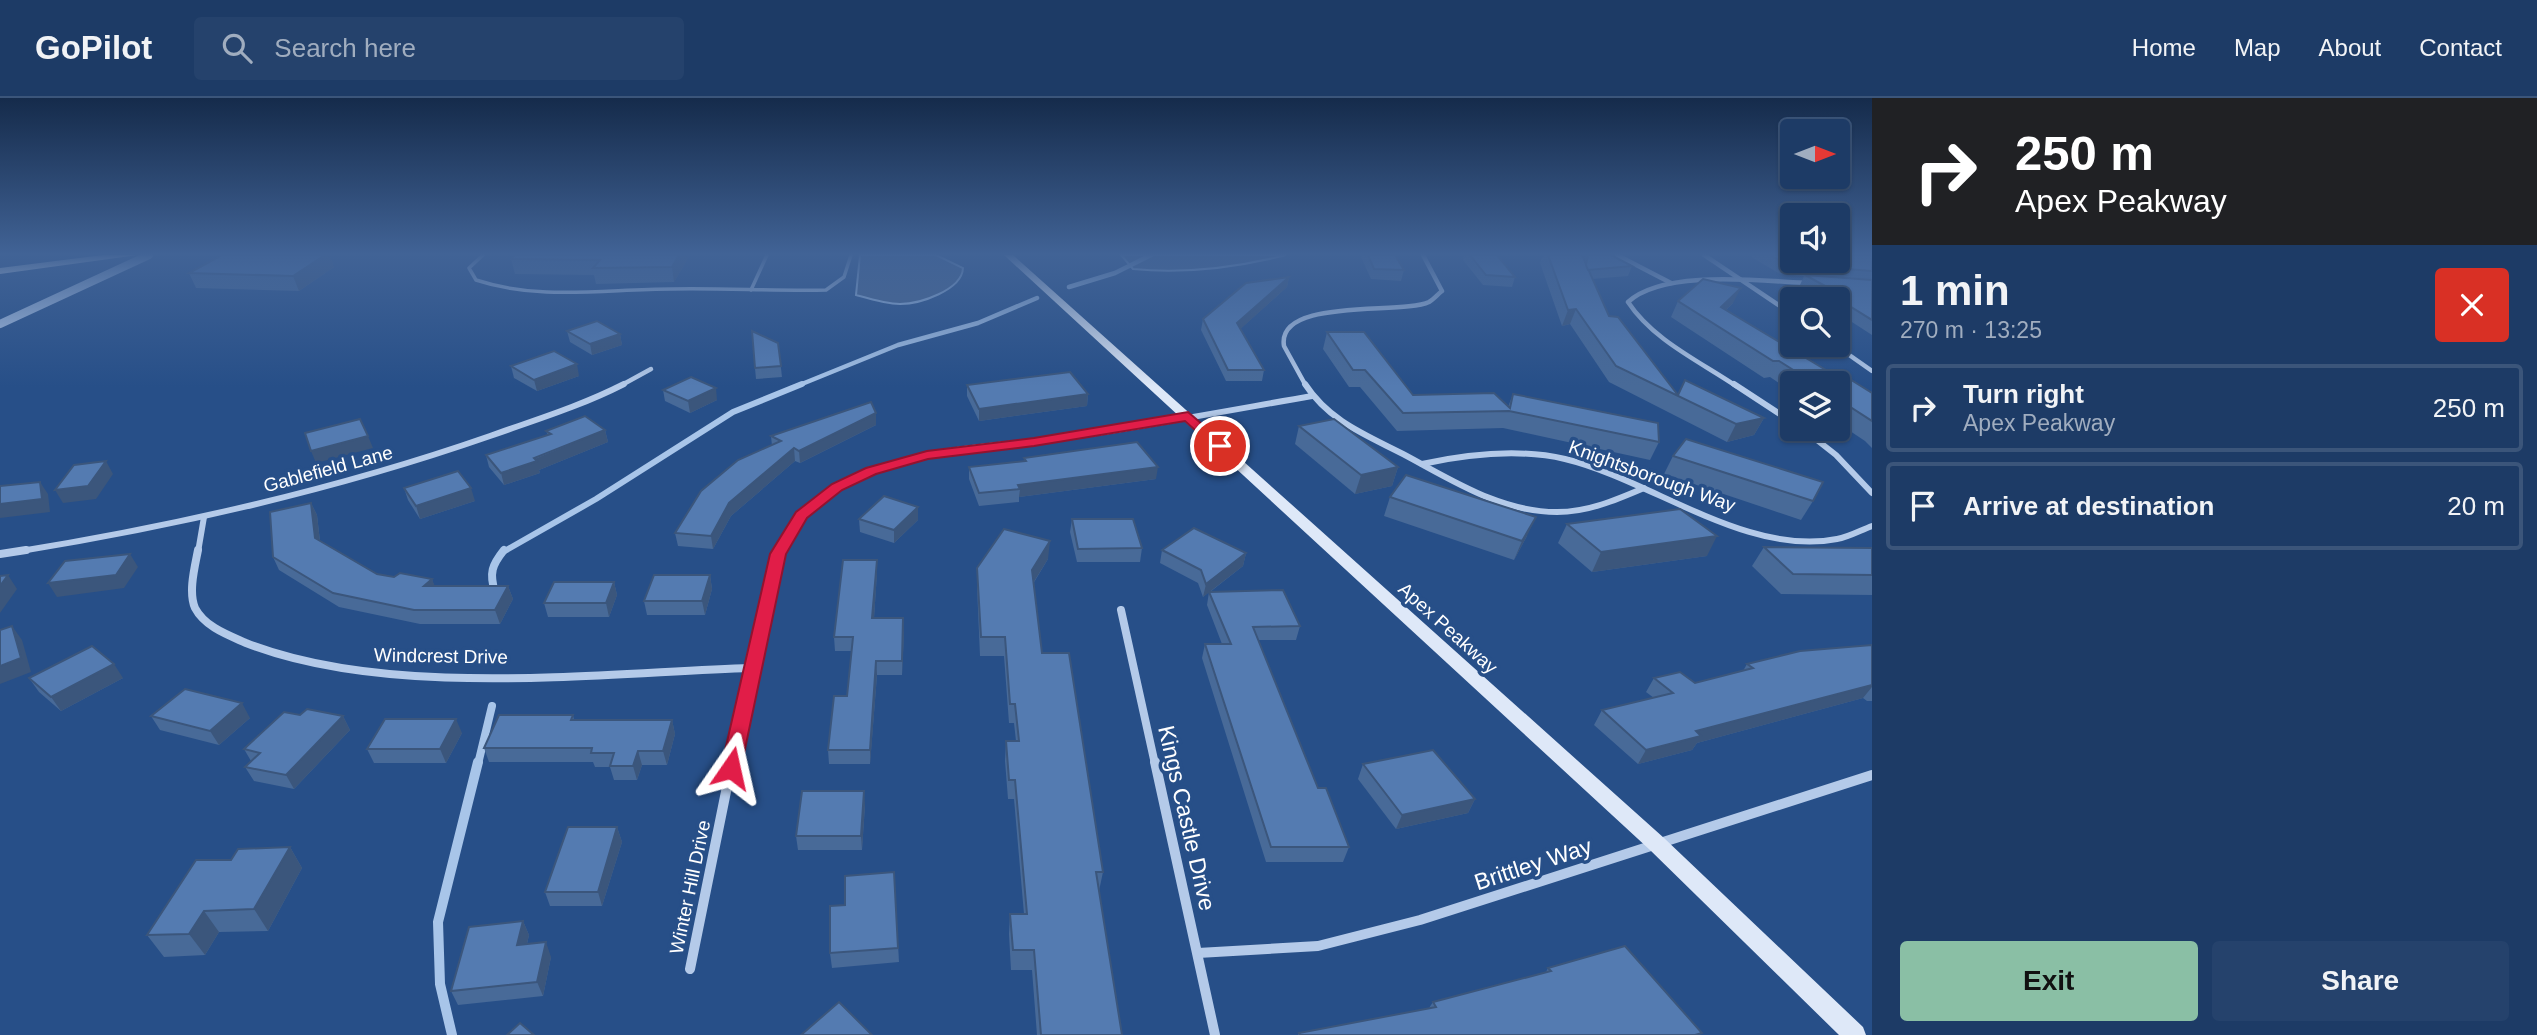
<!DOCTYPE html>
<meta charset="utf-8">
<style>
:root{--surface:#1d3b66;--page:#25426c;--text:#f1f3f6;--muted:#a0adbf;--line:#3b557a;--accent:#8abfa5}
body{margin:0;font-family:Arial,sans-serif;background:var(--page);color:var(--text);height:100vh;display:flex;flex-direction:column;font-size:26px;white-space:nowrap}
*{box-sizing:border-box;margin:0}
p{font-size:23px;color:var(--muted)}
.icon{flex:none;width:38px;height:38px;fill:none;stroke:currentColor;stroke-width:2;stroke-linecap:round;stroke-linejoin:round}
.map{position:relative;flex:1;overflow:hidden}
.details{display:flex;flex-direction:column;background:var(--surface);width:665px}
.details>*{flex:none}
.top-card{background:#202124;color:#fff;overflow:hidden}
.needle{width:46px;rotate:90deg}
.fabs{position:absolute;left:1780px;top:21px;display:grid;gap:14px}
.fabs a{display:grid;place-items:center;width:70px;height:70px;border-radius:7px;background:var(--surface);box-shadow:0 2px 5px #0004,0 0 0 2px var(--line);font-size:35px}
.pin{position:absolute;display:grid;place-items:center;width:60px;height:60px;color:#fff;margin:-30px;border:4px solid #fff;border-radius:50%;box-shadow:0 2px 7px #0007}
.me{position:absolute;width:77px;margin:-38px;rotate:11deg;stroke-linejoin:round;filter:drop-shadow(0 0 5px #0008)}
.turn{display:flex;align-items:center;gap:24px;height:147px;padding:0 28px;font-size:32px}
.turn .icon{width:91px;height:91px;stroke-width:2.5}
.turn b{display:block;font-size:49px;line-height:60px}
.round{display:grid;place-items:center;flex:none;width:74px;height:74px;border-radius:7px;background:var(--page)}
.head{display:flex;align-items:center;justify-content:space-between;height:119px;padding:0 28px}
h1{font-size:42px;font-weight:700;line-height:52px}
.button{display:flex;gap:14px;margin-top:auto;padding:14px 28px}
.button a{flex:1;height:80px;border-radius:7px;background:var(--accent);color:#111;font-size:28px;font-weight:700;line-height:80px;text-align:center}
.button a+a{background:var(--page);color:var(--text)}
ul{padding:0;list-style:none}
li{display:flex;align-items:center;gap:21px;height:88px;margin:0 14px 10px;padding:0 14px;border:4px solid var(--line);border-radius:7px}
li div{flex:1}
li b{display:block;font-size:26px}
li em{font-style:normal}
header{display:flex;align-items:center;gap:42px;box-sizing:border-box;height:98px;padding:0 35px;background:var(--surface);border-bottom:2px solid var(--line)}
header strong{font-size:33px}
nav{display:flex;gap:38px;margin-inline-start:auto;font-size:24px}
.search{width:490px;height:63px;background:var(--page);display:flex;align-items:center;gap:18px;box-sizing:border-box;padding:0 24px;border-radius:7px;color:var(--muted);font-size:26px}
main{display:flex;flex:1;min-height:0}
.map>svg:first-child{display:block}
.water{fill:#4a668f;stroke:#a8c5e9;stroke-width:2}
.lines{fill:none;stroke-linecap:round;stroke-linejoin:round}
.stream-far3{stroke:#a8c5e9;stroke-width:4.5}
.stream-far2{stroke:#a8c5e9;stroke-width:6}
.stream-far1{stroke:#a8c5e9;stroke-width:8}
.stream{stroke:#a8c5e9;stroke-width:10}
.service{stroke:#b4cae9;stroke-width:3.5}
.minor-far3{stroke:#b4cae9;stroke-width:4.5}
.minor-far2{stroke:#b4cae9;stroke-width:6}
.minor-far1{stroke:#b4cae9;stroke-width:8}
.minor{stroke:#b4cae9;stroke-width:10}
.tertiary{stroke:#b4cae9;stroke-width:8}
.secondary{fill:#dee8f8;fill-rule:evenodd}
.primary{fill:#f6f9fe;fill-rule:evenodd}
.wall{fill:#486a98}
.shaded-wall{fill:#3b567c}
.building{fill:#547bb1;stroke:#3b567c;stroke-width:2}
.route{fill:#e11d48;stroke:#92132f;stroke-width:2}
.labels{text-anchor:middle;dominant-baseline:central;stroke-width:7;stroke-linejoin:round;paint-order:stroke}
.street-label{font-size:19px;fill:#fff;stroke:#274f88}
.near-street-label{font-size:23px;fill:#fff;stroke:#274f88}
</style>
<header>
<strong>GoPilot</strong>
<div class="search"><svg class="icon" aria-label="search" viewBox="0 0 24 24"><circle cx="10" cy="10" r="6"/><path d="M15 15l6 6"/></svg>Search here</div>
<nav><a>Home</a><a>Map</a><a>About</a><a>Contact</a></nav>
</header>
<main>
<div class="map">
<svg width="1872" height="937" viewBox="0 0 1872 937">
<rect width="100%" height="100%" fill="#274f88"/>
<!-- water -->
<g class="water">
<path d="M860 157H936L963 170C962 192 920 206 900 206 886 206 870 201 856 197Z"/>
<path d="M1121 157H1286C1235 170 1185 176 1133 171Z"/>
</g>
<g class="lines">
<!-- stream-far3 -->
<g class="stream-far3">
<path d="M1069 189 1115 175 1151 157"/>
<path d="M797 288 898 247 978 225 1037 200"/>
</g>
<!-- stream-far2 -->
<path class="stream-far2" d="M503 454 596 401 733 314 802 286"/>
<!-- stream-far1 -->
<g class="stream-far1">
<path d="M495 494C489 475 492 467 504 452"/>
<path d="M478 666 492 608"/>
</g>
<!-- stream -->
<path class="stream" d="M452 937 440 886 438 824 478 664"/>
<!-- service -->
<g class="service">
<path d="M483 157 469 170 476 182C540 203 605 191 671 191 723 190 774 193 826 192L844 179 851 157"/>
<path d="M751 192 767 157"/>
</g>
<!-- minor-far3 -->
<g class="minor-far3">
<path d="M1617 157 1671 185"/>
<path d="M1704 157 1792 216"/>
<path d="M1835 247 1872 273"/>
<path d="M620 288 651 271"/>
<path d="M1306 288 1284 248C1276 199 1402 217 1429 204 1434 201 1438 196 1442 193L1423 157"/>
<path d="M1736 288C1699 263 1653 242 1628 204 1664 171 1761 183 1808 185"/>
</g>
<!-- minor-far2 -->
<g class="minor-far2">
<path d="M1305 286C1329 323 1366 337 1403 356 1452 382 1500 414 1557 414 1588 414 1616 402 1644 390"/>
<path d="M1734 286 1792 324"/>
<path d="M1803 331 1836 357 1872 395"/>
<path d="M1422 366C1468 356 1518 350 1565 361 1650 381 1747 459 1837 441 1849 439 1861 432 1872 428"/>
<path d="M15 454C176 428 335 392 490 338 535 322 581 308 624 286"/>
<path d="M198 454 204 419"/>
<path d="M779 454C796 427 811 403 839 388 911 348 992 350 1071 339 1152 327 1232 312 1312 298"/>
</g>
<!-- minor-far1 -->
<g class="minor-far1">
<path d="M198 452C195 468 188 494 195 510 205 529 228 537 246 545 389 601 598 575 751 570"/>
<path d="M0 456 26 452"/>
<path d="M1121 512 1155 666"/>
<path d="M732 666 781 452"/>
</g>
<!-- minor -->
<g class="minor">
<path d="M1155 664 1215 937"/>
<path d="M1198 855 1318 848 1420 822 1872 677"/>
<path d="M690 871 732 664"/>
</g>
<!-- tertiary -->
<path class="tertiary" d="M0 226 149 157"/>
<!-- secondary -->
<path class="secondary" d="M1004 157H1013L1664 740 1863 929 1866 937H1839L1650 752Z"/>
<!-- primary -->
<path class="primary" d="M103 157H138L0 176V170Z"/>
</g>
<!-- wall -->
<g class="wall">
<path d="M515 157H690L674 184 596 186 594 177 515 176 511 161Z"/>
<path d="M1360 157H1395L1404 172 1401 183 1371 181Z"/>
<path d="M1464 157H1497L1515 179 1512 189 1483 187 1463 162Z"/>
<path d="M1543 157H1582L1585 164 1586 157H1611L1632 168 1628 178 1592 181 1609 218 1678 297 1764 320 1754 337 1727 344 1609 284 1570 226 1562 228 1540 165Z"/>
<path d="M1748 157H1872V237L1838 215V201H1817L1814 199 1815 196 1800 187 1804 178 1780 176Z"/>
<path d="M334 169 299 193 196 190 189 175Z"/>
<path d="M1289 179 1287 189 1240 231 1264 272 1262 283H1226L1201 232 1203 221Z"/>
<path d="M1678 203 1733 205 1726 212 1831 275 1872 295V350L1865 343 1838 325V285H1792V294L1770 279 1764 280 1671 219Z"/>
<path d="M567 233 620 236 622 247 592 257 570 244Z"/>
<path d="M1327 234 1413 297 1508 309 1513 296 1659 344 1650 362 1503 330 1397 333 1360 289H1349L1323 251Z"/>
<path d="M778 245 782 279 756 281 755 270Z"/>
<path d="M511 268 579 278 537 293 514 280Z"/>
<path d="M967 287 1088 296 1087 308 979 323 967 298Z"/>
<path d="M663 292 717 302 690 315 665 303Z"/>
<path d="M876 315V327L800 365 795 363 731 418 713 451 678 448 675 435 772 348 771 338Z"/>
<path d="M1299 328 1398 369 1392 388 1355 396 1295 346Z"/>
<path d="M605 332 608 344 539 372 540 375 504 387 489 369 486 357 548 337 546 333Z"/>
<path d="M1673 358 1813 403 1801 422 1664 376Z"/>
<path d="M1024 360 1156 381 1019 399V404L979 408 969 381V369L1024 363Z"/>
<path d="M404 390 475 403 420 421 408 402Z"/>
<path d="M1390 399 1527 438 1514 462 1384 418Z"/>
<path d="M311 405 317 417 320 443 377 476 394 479 432 481 434 488H508L513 501 500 526H420L339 509 279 472 273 459Z"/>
<path d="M918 409V422L894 445 860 434 859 421Z"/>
<path d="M1072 421 1142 450 1140 464H1077L1070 434Z"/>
<path d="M1567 426 1707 458 1592 474 1558 445Z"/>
<path d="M1764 449 1872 450V497L1781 496 1752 468Z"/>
<path d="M1162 452 1246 455 1243 468 1210 494 1300 528 1296 542H1258L1318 690 1349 749 1343 764H1266L1202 560 1205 546H1222L1207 507 1209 494 1203 499 1198 485 1160 465Z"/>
<path d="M1048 461 1033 486 1042 555 1103 774 1099 793 1122 937H1037L1032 872H1011L1009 836 1010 816H1024L1014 701H1008L1005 663 1006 643H1016L1014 625H1009L1004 558H980L977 488V470Z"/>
<path d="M877 462V475L874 520 904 534 902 577H877L870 666H829L828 652 847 598 852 553H835L834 539Z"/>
<path d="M710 477 712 491 705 517H647L644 503Z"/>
<path d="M614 484 617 497 609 519H548L544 505Z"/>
<path d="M1872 547V603H1867L1863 600 1697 645 1692 652 1638 666 1594 627 1602 612 1654 600 1646 594 1654 580 1695 585 1743 573 1747 566Z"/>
<path d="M29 580H123L61 613 39 594Z"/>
<path d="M573 617 574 622H672L675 636 667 667H642L637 682H614L610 669H595L593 664H489L484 650Z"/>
<path d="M151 618 250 620 219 647 160 632Z"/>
<path d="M343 618 350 632 294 691 254 683 245 669 251 663 244 651Z"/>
<path d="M462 635 446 665H374L367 651Z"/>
<path d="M1363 666 1475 701 1468 715 1396 731 1358 681Z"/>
<path d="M865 707 862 752H798L796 738Z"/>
<path d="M617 729 622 744 602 808H550L545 794Z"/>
<path d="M290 749 302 770 268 833 219 834 205 857 164 859 147 837 231 762Z"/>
<path d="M894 774 899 864 832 870 830 855 845 807Z"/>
<path d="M523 823 529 837 527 846 551 859 543 898 458 907 451 893Z"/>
<path d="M1548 870 1700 937H1298L1299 935 1429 910 1433 904 1546 874Z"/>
</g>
<!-- shaded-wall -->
<g class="shaded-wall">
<path d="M325 157H330L334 169 299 193 293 178Z"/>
<path d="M679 157H690L674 184 672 169Z"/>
<path d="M1289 179 1287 189 1235 236 1237 225Z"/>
<path d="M1741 190 1733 205 1713 224 1721 209Z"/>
<path d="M1576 211 1570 226 1562 228 1568 212Z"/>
<path d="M620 236 622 247 592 257 590 246Z"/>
<path d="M577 266 579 278 537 293 534 282Z"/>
<path d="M716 290 717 302 690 315 688 303Z"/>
<path d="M1088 296 1087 308 979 323V311Z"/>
<path d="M876 315V327L800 365 799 353Z"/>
<path d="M1764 320 1754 337 1727 344 1736 326Z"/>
<path d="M605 332 608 344 539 372 540 375 504 387 501 375Z"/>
<path d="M368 338 373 350 316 365 311 353Z"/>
<path d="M794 350 795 363 731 418 713 451 711 438 729 405Z"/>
<path d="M106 363 113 376 96 401 63 405 55 392Z"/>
<path d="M1158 369 1156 381 1019 399 1020 391 1018 387Z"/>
<path d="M1398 369 1392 388 1355 396 1361 377Z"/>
<path d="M40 384 48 396 50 414 0 420V406Z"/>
<path d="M471 390 475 403 420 421 416 408Z"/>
<path d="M311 405 317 417 321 453 315 440Z"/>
<path d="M918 409V422L894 445V432Z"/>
<path d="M1536 419 1527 438 1514 462 1522 443Z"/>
<path d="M1717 438 1707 458 1592 474 1601 454Z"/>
<path d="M1050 443 1048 461 1030 490 1032 472Z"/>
<path d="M1246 455 1243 468 1203 499 1206 486Z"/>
<path d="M130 456 138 469 124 490 57 499 48 485Z"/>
<path d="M877 462V475L873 534 872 520Z"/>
<path d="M8 477 17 491 0 515V488Z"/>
<path d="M710 477 712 491 705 517 702 503Z"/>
<path d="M432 481 437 494 424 488Z"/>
<path d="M614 484 617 497 609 519 606 505Z"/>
<path d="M508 488 513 501 500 526 495 512Z"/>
<path d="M903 520 904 534 902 577V563Z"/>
<path d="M12 528 22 542 31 574 0 586V568Z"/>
<path d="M876 563 877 577 870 666V652Z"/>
<path d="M114 566 123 580 61 613 51 599Z"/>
<path d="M1872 587V589L1863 600 1697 645 1692 652 1638 666 1646 652 1696 633Z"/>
<path d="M242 605 250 620 219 647 210 633Z"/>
<path d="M343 618 350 632 294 691 286 677Z"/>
<path d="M456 621 462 635 446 665 440 651Z"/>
<path d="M672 622 675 636 667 667 663 653Z"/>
<path d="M638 653 642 667 637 682 633 668Z"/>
<path d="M864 693 865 707 862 752 861 738Z"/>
<path d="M1475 701 1468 715 1396 731 1402 717Z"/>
<path d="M617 729 622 744 602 808 598 794Z"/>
<path d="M290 749 302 770 268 833 254 811Z"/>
<path d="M204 813 219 834 205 857 189 836Z"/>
<path d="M523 823 529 837 523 862 517 847Z"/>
<path d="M546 844 551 859 543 898 537 884Z"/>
</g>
<!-- building -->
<g class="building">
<path d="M222 157H325L293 178 189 175Z"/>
<path d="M515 157H679L672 169 593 170 600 162 511 161Z"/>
<path d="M1368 157H1395L1404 172 1374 171Z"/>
<path d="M1470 157H1497L1515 179 1486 177Z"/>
<path d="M1548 157H1582L1609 218 1618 219 1678 297 1685 282 1764 320 1736 326 1616 268 1576 211 1568 212Z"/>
<path d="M1588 157H1611L1632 168 1588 172 1586 167Z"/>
<path d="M1770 157H1792V163H1838V157H1872V173L1786 166Z"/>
<path d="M1805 177 1872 182V222L1819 189H1827Z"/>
<path d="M1289 179 1237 225 1264 272H1228L1203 221 1246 185Z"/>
<path d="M1703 181 1741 190 1721 209 1831 275H1840L1872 295V323L1838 301V285H1814L1779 263H1773L1678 203Z"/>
<path d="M597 223 620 236 590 246 567 233Z"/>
<path d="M752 233 778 245 781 268 755 270Z"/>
<path d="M1327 234H1364L1413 297 1494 295 1510 310 1513 296 1658 325 1659 344 1509 313 1403 315 1365 272H1353Z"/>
<path d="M554 253 577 266 534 282 511 268Z"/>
<path d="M1070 274 1088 296 979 311 967 287Z"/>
<path d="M691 279 716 290 688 303 663 292Z"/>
<path d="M871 304 876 315 799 353 794 350 729 405 711 438 675 435 701 393 738 362 781 343 771 338Z"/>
<path d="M585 318 605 332 534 360 537 363 501 375 486 357 551 336 546 333Z"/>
<path d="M360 321 368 338 311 353 305 335Z"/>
<path d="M1334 321 1398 369 1361 377 1299 328Z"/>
<path d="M1686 341 1823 384 1813 403 1673 358Z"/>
<path d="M1137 344 1158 369 1018 387 1020 391 979 395 969 369 1026 363 1024 360Z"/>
<path d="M106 363 88 388 55 392 74 367Z"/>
<path d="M458 373 471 390 416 408 404 390Z"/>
<path d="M1406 377 1536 419 1522 443 1390 399Z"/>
<path d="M40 384 42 401 0 406V388Z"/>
<path d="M884 398 918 409 894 432 859 421Z"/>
<path d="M311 405 315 440 377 476 394 479 400 475 432 481 424 488H508L495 512H414L333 495 273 459 270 414Z"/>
<path d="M1680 411 1717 438 1601 454 1567 426Z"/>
<path d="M1072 421H1133L1142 450 1078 451Z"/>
<path d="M1194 430 1246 455 1206 486 1201 472 1162 452Z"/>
<path d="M1004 431 1050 443 1032 472 1042 555H1069L1103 774H1096L1122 937H1041L1034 852H1013L1010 816H1027L1015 682H1009L1006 643H1019L1015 606H1010L1005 539H981L977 470Z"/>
<path d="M1764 449 1872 450V477L1793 476Z"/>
<path d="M130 456 116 477 48 485 65 463Z"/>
<path d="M843 462H877L872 520H903L902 563H876L870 652H828L834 598H847L853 539H834Z"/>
<path d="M8 477 0 488V478Z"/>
<path d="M654 477H710L702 503H644Z"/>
<path d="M554 484H614L606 505H544Z"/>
<path d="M1283 492 1300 528 1253 529 1318 690H1326L1349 749H1271L1205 546H1231L1209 494Z"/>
<path d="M12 528 21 560 0 568V532Z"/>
<path d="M1872 547V587L1696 633 1701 638 1646 652 1602 612 1673 595 1654 580 1680 574 1695 585 1753 570 1747 566 1800 553Z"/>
<path d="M92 548 114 566 51 599 29 580Z"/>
<path d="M185 591 242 605 210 633 151 618Z"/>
<path d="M307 611 343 618 286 677 245 669 260 655 244 651 284 614 300 617Z"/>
<path d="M499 617H573L571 622H672L663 653H638L633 668H610L614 655H591L592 650H484Z"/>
<path d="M385 621H456L440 651H367Z"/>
<path d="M1433 652 1475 701 1402 717 1363 666Z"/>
<path d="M802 693H864L861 738H796Z"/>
<path d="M568 729H617L598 794H545Z"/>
<path d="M290 749 254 811 204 813 189 836 147 837 196 762H231L238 751Z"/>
<path d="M894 774 898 850 830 855V808L845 807V778Z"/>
<path d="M523 823 517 847 546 844 537 884 451 893 469 829Z"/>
<path d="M1625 848 1702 935 1695 937H1300L1299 935 1436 909 1433 904 1551 873 1548 870Z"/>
<path d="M839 904 872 937H801Z"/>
<path d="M520 925 534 937H507Z"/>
</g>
<!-- sky -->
<linearGradient id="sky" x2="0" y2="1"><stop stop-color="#152b4b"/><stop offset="0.54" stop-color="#416396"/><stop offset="1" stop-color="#416396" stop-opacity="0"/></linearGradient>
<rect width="1872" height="289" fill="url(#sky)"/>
<!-- route -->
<path class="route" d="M1188 314 1224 345V350H1215L1185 323 1034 348 928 361 876 376 842 392 807 420 786 456 741 670 738 676H724L721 670 770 456 796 414 832 386 866 370 927 353 1034 340Z"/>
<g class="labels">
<!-- street labels -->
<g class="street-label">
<text transform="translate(328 371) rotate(-15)">Gablefield Lane</text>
<text transform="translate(1652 378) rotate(20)">Knightsborough Way</text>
<text transform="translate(1448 530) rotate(42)">Apex Peakway</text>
<text transform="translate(441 558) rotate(1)">Windcrest Drive</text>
<text transform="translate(690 789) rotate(-78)">Winter Hill Drive</text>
</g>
<!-- near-street labels -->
<g class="near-street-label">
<text transform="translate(1187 720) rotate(77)">Kings Castle Drive</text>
<text transform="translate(1533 766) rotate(-18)">Brittley Way</text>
</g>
</g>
</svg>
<div class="fabs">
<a><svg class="needle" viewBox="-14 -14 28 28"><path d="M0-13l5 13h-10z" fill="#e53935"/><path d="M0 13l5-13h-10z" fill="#a0adbf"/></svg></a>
<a><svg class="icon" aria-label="sound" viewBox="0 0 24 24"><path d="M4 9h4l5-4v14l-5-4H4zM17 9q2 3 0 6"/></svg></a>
<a><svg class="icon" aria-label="search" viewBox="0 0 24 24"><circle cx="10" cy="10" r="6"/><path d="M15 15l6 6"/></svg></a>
<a><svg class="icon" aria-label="layers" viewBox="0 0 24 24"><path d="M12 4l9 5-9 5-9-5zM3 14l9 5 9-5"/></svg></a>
</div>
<div class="pin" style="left:1220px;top:348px;background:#d93025"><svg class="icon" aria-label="arrive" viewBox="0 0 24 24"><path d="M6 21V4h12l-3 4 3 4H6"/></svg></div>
<svg class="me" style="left:731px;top:670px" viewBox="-20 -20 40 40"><path d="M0-17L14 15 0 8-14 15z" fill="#e11d48" stroke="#fff" stroke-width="4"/></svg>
</div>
<section class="details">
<div class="top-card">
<div class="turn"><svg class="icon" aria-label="right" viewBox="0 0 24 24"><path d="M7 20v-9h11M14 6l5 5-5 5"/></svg><div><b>250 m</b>Apex Peakway</div></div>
</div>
<div class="head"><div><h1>1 min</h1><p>270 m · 13:25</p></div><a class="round" style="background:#d93025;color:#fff"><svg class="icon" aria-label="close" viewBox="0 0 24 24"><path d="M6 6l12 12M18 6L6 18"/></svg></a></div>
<ul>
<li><svg class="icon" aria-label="right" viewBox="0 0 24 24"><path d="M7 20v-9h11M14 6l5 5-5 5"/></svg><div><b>Turn right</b><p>Apex Peakway</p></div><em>250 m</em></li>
<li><svg class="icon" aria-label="arrive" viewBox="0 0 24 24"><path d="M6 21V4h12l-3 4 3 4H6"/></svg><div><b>Arrive at destination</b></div><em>20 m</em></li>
</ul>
<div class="button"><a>Exit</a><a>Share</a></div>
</section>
</main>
